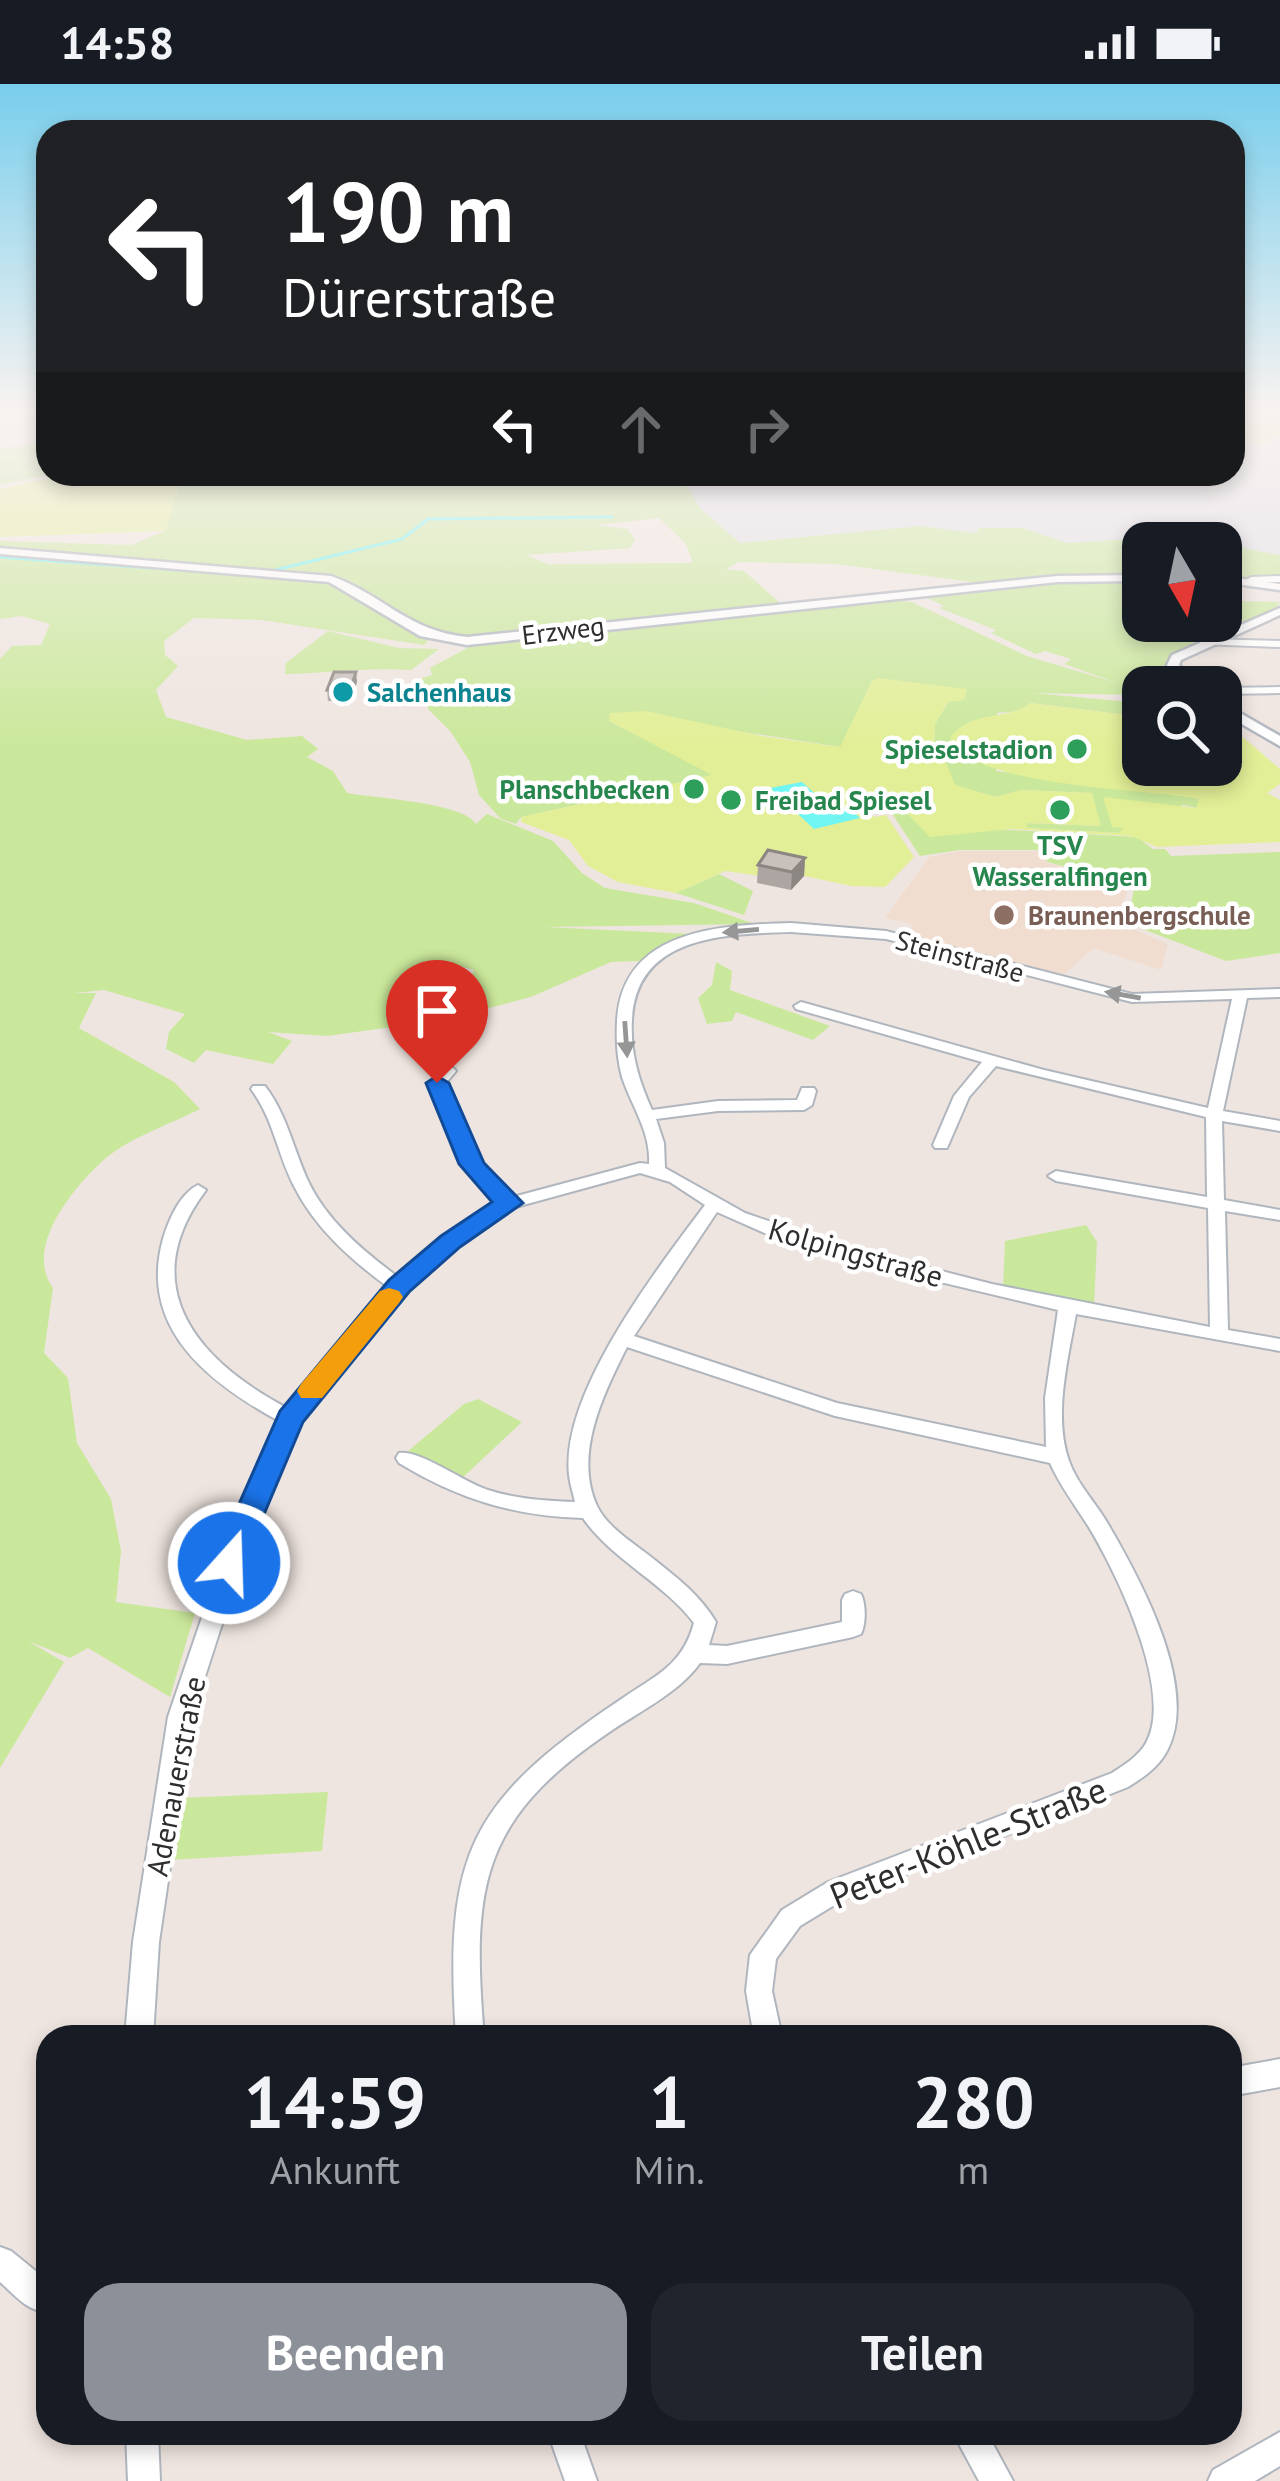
<!DOCTYPE html>
<html lang="de">
<meta charset="utf-8">
<style>
:root{--surface:#171b24;--page:#20242c;--text:#f1f3f6;--muted:#9ea1a6;--accent:#8c9099}
body{margin:0;font-family:"PT Sans",sans-serif;background:var(--page);color:var(--text);height:100vh;display:flex;flex-direction:column;font-size:45px;white-space:nowrap}
*{box-sizing:border-box;margin:0}
p{font-size:39px;color:var(--muted)}
.icon{flex:none;width:66px;height:66px;fill:none;stroke:currentColor;stroke-width:2;stroke-linecap:round;stroke-linejoin:round}
.map{position:relative;flex:1;overflow:hidden}
.sheet{position:absolute;left:36px;top:1941px;width:1206px;height:420px;display:flex;flex-direction:column;background:var(--surface);border-radius:36px;box-shadow:0 6px 18px #0003}
.sheet>*{flex:none}
.guide{position:absolute;left:36px;top:36px;width:1209px;height:366px;border-radius:36px;box-shadow:0 6px 18px #0003;background:#202124;color:#fff;overflow:hidden}
.needle{width:78px;rotate:171deg}
.tools{position:absolute;left:1122px;top:438px;display:grid;gap:24px}
.tools a{display:grid;place-items:center;width:120px;height:120px;border-radius:24px;background:var(--surface);box-shadow:0 6px 18px #0003;font-size:60px}
.pin{position:absolute;display:grid;place-items:center;width:102px;height:102px;color:#fff;margin:-123px -51px;border-radius:50% 50% 50% 0;rotate:-45deg;box-shadow:0 0 12px #0007}
.pin .icon{rotate:45deg}
.me{position:absolute;width:132px;margin:-66px;rotate:20deg;stroke-linejoin:round;filter:drop-shadow(0 0 9px #0008)}
.turn{display:flex;align-items:center;gap:42px;height:252px;padding:0 48px;font-size:54px}
.turn .icon{width:156px;height:156px;stroke-width:2.5}
.turn b{display:block;font-size:84px;line-height:102px}
.lanes{display:flex;align-items:center;height:114px;padding:0 48px;background:#0003;justify-content:center;gap:60px;direction:ltr}
.lanes .off{opacity:.35}
.eta{display:flex;justify-content:space-evenly;align-items:center;height:204px;text-align:center}
.eta b{font-size:72px;font-weight:600;line-height:84px}
.button{display:flex;gap:24px;margin-top:auto;padding:24px 48px}
.button a{flex:1;height:138px;border-radius:36px;background:var(--accent);color:#fff;font-size:48px;font-weight:600;line-height:138px;text-align:center}
.button a+a{background:var(--page);color:var(--text)}
.status{display:flex;justify-content:space-between;align-items:center;height:84px;padding:0 60px;background:var(--surface);direction:ltr}
.status svg{height:33px;fill:currentColor}
.map>svg:first-child{display:block}
.industrial{fill:#e1e0e8}
.education{fill:#f1ddcf}
.green{fill:#cae89b;fill-rule:evenodd}
.pitch{fill:#e2ef96}
.water{fill:#70f5f3}
.lines{fill:none;stroke-linecap:round;stroke-linejoin:round}
.stream{stroke:#70f5f3;stroke-width:3}
.minor-casing{stroke:#b0b6be;stroke-width:4}
.tertiary-casing{stroke:#b0b6be;stroke-width:5}
.minor{fill:#fff;fill-rule:evenodd}
.tertiary{fill:#fff;fill-rule:evenodd}
.wall{fill:#aca5a1}
.shaded-wall{fill:#8c8683}
.building{fill:#c8c0bb;stroke:#8c8683;stroke-width:3}
.oneway{fill:#969696}
.route{fill:#1a73e8;stroke:#114b97;stroke-width:3}
.slow{fill:#f59e0b}
.culture-dot{fill:#0f9aa8;stroke:#fff;stroke-width:4.5}
.leisure-dot{fill:#2e9e5b;stroke:#fff;stroke-width:4.5}
.education-dot{fill:#8d6e63;stroke:#fff;stroke-width:4.5}
.labels{text-anchor:middle;dominant-baseline:central;stroke-width:9;stroke-linejoin:round;paint-order:stroke}
.far-street-label{font-size:27px;fill:#2e2e2e;stroke:#fff}
.far-culture-label{font-size:27px;font-weight:bold;fill:#0d838f;stroke:#fff;text-anchor:start}
.far-leisure-label{font-size:27px;font-weight:bold;fill:#27864d;stroke:#fff;text-anchor:end}
.far-education-label{font-size:27px;font-weight:bold;fill:#785e54;stroke:#fff;text-anchor:start}
.street-label{font-size:30px;fill:#2e2e2e;stroke:#fff}
.near-street-label{font-size:36px;fill:#2e2e2e;stroke:#fff}
</style>
<div class="status"><b>14:58</b><svg viewBox="0 0 49 12"><path d="M0 12V9h3v3zM5 12V6h3v6zM10 12V3h3v9zM15 12V0h3v12zM26 1h20v11H26zM47 4h2v5h-2z"/></svg></div>
<div class="map">
<svg width="1280" height="2397" viewBox="0 0 1280 2397">
<rect width="100%" height="100%" fill="#efe5e0"/>
<!-- industrial -->
<path class="industrial" d="M1280 354V471L1177 452 1067 459 1023 444H979L976 449 920 442 740 459 700 424 680 390H1233V360L1266 363Z"/>
<!-- education -->
<path class="education" d="M960 767H1040L1047 779 1130 801 1119 828 1121 840 1168 860 1161 886 1094 864 1057 896 906 854 913 840 885 834 929 773Z"/>
<!-- green -->
<g class="green">
<path d="M1233 328H1280V350L1263 360 1233 358Z"/>
<path d="M48 357V390H52L0 401V365Z"/>
<path d="M183 390H680L700 424 740 459 920 442 976 449 979 444H1023L1067 459 1177 452 1217 459H1143V492L987 500 836 480 739 478 726 485 744 487 780 519 482 553 435 549 424 561 262 536 194 534 164 557 165 571 178 582 156 606 166 633 247 656 302 652 318 665 307 673 333 687 347 709C376 714 464 719 476 740L487 730 553 757 582 789 605 804 694 819 755 840 545 843 693 850 639 877 611 878 531 913 429 940 424 932C439 912 465 910 474 886 453 880 431 873 413 888L442 909 418 928 414 940 327 952 268 948 292 957 273 980 206 966 194 979 166 965 169 948 185 930 104 906 74 909H96L79 944 174 998 200 1025C171 1040 131 1053 106 1074 74 1102 23 1163 53 1204L44 1269 68 1294 77 1359 111 1415 121 1467 116 1518 195 1529 170 1613 88 1564 70 1574 28 1557 64 1578 0 1684V575L12 562 41 561 50 540 22 532 0 535V457L131 461 165 447ZM659 434 686 460 693 479 548 480 526 471 630 464 635 455 627 445 596 441Z"/>
<path d="M1221 460 1280 471V494L1221 493Z"/>
<path d="M1086 495H1143V537H1221V496L1227 497 1241 517 1280 518 1271 529 1170 575 1177 594 1189 603H1143L1139 611 1033 609 1143 619V633L1031 619 1021 627 997 629 996 687 1199 714 1197 724 1183 721 1119 749 1026 744 1027 739 1100 742 1092 709 1021 706 996 713 954 701 943 671 934 664 935 640 949 617 872 597 841 663 724 645 609 637 714 691 521 733 516 740 501 735 479 711 470 678 451 648 428 625 422 594 432 591 430 584 469 563 893 516 912 518 1027 572 1117 599 1064 580 1071 575 1045 567 1036 570 991 549 996 546 939 524 944 522 921 511Z"/>
<path d="M328 547 399 564 439 565 411 586C367 583 329 589 285 590L286 579Z"/>
<path d="M899 721 991 745 1137 753 1153 765H1165L1171 772 1280 768V869L1226 877 1127 839 1135 801 1047 778 1041 766H960L920 772 889 725Z"/>
<path d="M719 790 753 807 744 831 676 809Z"/>
<path d="M716 878 732 887 730 906 830 942 813 956 736 928 732 937 707 940 698 914 712 901Z"/>
<path d="M1086 1141 1097 1158 1094 1223 1003 1204 1005 1157Z"/>
<path d="M478 1315 522 1338 458 1398 407 1368 464 1320Z"/>
<path d="M328 1708 322 1767 169 1776 177 1714Z"/>
</g>
<!-- pitch -->
<g class="pitch">
<path d="M66 390H183L165 447 0 453V405Z"/>
<path d="M878 594 967 605 964 616 948 618 935 641 934 664 943 671 955 701 996 713 1021 706 1092 709 1101 742 1027 739V744L1119 749 1123 744 1112 743 1103 713 1196 724 1199 715C1146 704 972 704 950 654 971 625 1006 638 1030 619L1143 633V681H1221V643L1238 649 1280 685V700L1267 709 1280 716V758L1157 763 1131 752 1011 745 930 753 899 721 881 723 863 708 860 713 866 719 860 721 874 733 886 731 914 773 885 803 851 802 767 784 761 792 725 787 676 809 618 798 588 782 569 756 521 738V733L712 691 609 637 610 629 646 627 762 652 840 663 872 597Z"/>
</g>
<!-- water -->
<path class="water" d="M802 698 832 725 848 723 860 734 814 745 770 704Z"/>
<g class="lines">
<!-- stream -->
<g class="stream">
<path d="M0 473 258 492"/>
<path d="M275 486 402 455 428 435 612 433"/>
</g>
<defs>
<g id="minor">
<path d="M1280 492V498L1251 499 1246 496 1251 493Z"/>
<path d="M1204 555 1280 557V563L1200 560V556Z"/>
<path d="M1280 603V609L1221 610V604Z"/>
<path d="M791 839 886 847 1132 910 1280 905V913L1247 914 1223 1027 1280 1037V1047L1222 1037 1224 1116 1280 1126V1136L1225 1127 1228 1246 1280 1255V1267L1076 1230C1068 1275 1053 1332 1069 1377 1077 1400 1096 1419 1108 1440 1140 1495 1199 1602 1168 1665 1159 1683 1144 1693 1128 1703L846 1814 800 1842 776 1875 772 1907 782 1953H754L746 1907 750 1871 782 1826 828 1798 1112 1689C1124 1681 1139 1672 1146 1659 1174 1609 1119 1495 1093 1450 1079 1426 1061 1404 1050 1379L835 1332 627 1263C604 1309 573 1370 597 1422 607 1443 633 1459 651 1473 675 1492 700 1511 716 1538L709 1561 727 1562 842 1538V1516L845 1510 853 1507 861 1510C866 1520 866 1540 861 1550L853 1553 727 1580 700 1579C678 1610 636 1629 605 1651 478 1738 472 1808 484 1953H456C444 1771 468 1718 620 1616 654 1592 682 1583 694 1539 663 1498 612 1476 583 1434 514 1432 458 1415 399 1379L396 1374 399 1369C421 1366 463 1398 488 1406 516 1415 546 1417 575 1418 573 1409 570 1400 569 1391 560 1309 658 1184 705 1121L670 1098 640 1089 516 1123 456 1161 405 1206 298 1337 262 1416 192 1633 159 1858 153 1953H125L133 1858 168 1633 242 1416 279 1337C209 1299 138 1244 163 1155 169 1135 180 1110 198 1101L206 1106C133 1203 198 1277 287 1324L388 1203C350 1175 314 1143 293 1100 277 1068 273 1034 251 1005L253 1002H265C287 1031 293 1064 308 1097 327 1137 363 1167 398 1193L444 1153 499 1118C462 1088 446 1042 429 999L443 984H453L456 987 445 1000C462 1042 477 1083 513 1113L640 1079 649 1080C651 1048 632 1023 622 993 617 975 616 955 617 937 622 845 720 841 791 839ZM791 848 886 855 1132 918 1232 915 1208 1024 1044 986 801 918 794 922 796 925 982 978 954 1012 933 1061 935 1064H947L969 1013 996 982 1206 1033 1207 1113 1056 1087 1048 1092 1056 1097 1208 1124 1210 1243 992 1200 829 1158 745 1129 665 1084 664 1059 656 1035 718 1027 804 1026 812 1021 816 1007 814 1004H802L797 1016 718 1017 652 1026C639 997 630 969 632 936 636 851 725 850 791 848ZM717 1128 769 1151 873 1182 1058 1226 1045 1314 1046 1363 837 1319 634 1252Z"/>
<path d="M1280 1975V2003L1230 2012V1984Z"/>
<path d="M0 2163 11 2167 48 2197V2227C28 2229 14 2210 0 2198Z"/>
<path d="M1280 2348V2382L1255 2397H1208L1213 2386Z"/>
<path d="M126 2349H158L160 2397H128Z"/>
<path d="M548 2349H580L597 2397H565Z"/>
<path d="M953 2349H987L1013 2397H979Z"/>
</g>
<g id="tertiary">
<path d="M0 464 331 492C384 511 407 547 467 553L1057 492 1143 491V497L1057 498 467 561 420 552 329 498 0 470Z"/>
<path d="M1221 492 1280 500V506L1221 498Z"/>
<path d="M1280 524V531L1181 576 1179 581 1199 603H1186L1167 581 1172 571Z"/>
<path d="M1221 618 1280 652V662L1221 628Z"/>
</g>
</defs>
<!-- minor casing -->
<use href="#minor" class="minor-casing"/>
<!-- tertiary casing -->
<use href="#tertiary" class="tertiary-casing"/>
<!-- minor -->
<use href="#minor" class="minor"/>
<!-- tertiary -->
<use href="#tertiary" class="tertiary"/>
</g>
<!-- wall -->
<g class="wall">
<path d="M357 598 351 617H328L327 606Z"/>
<path d="M805 774 804 792 791 806 757 799 758 781Z"/>
</g>
<!-- shaded-wall -->
<g class="shaded-wall">
<path d="M356 588 357 598 351 617 350 606Z"/>
<path d="M805 774 804 792 791 806 792 788Z"/>
</g>
<!-- building -->
<g class="building">
<path d="M334 588H356L350 606H327Z"/>
<path d="M768 766 805 774 792 788 758 781Z"/>
</g>
<!-- one-way arrows -->
<defs><path id="oneway-solid" d="M-6-.8H1V-3.2L6.5 0L1 3.2V.8H-6Z" transform="scale(3)"/></defs>
<g class="oneway">
<use href="#oneway-solid" transform="translate(741 847) rotate(175)"/>
<use href="#oneway-solid" transform="translate(1123 911) rotate(-170)"/>
<use href="#oneway-solid" transform="translate(626 955) rotate(86)"/>
</g>
<!-- sky -->
<linearGradient id="sky" x2="0" y2="1"><stop stop-color="#78ceec"/><stop offset="0.49" stop-color="#f8f3f1"/><stop offset="1" stop-color="#f8f3f1" stop-opacity="0"/></linearGradient>
<rect width="1280" height="664" fill="url(#sky)"/>
<!-- route -->
<path class="route" d="M437 992 449 999 484 1079 523 1119 460 1163 409 1208 303 1338 240 1487 229 1491 217 1487 213 1479 280 1327 389 1196 441 1152 492 1118 459 1080 426 999Z"/>
<!-- slow -->
<path class="slow" d="M389 1204 399 1207 403 1213 399 1219 322 1314H301L297 1307 301 1300 380 1207Z"/>
<!-- markers -->
<circle class="culture-dot" cx="343" cy="608" r="12"/>
<g class="leisure-dot">
<circle cx="1077" cy="665" r="12"/>
<circle cx="694" cy="705" r="12"/>
<circle cx="731" cy="716" r="12"/>
<circle cx="1060" cy="726" r="12"/>
</g>
<circle class="education-dot" cx="1004" cy="831" r="12"/>
<g class="labels">
<!-- far-street labels -->
<g class="far-street-label">
<text transform="translate(563 546) rotate(-7)">Erzweg</text>
<text transform="translate(960 872) rotate(15)">Steinstraße</text>
</g>
<!-- far-culture labels -->
<g class="far-culture-label">
<text x="367" y="608">Salchenhaus</text>
</g>
<!-- far-leisure labels -->
<g class="far-leisure-label">
<text x="1053" y="665">Spieselstadion</text>
<text x="670" y="705">Planschbecken</text>
<text x="755" y="716" text-anchor="start">Freibad Spiesel</text>
<text x="1060" y="761" text-anchor="middle">TSV<tspan x="1060" dy="31">Wasseralfingen</tspan></text>
</g>
<!-- far-education labels -->
<g class="far-education-label">
<text x="1028" y="831">Braunenbergschule</text>
</g>
<!-- street labels -->
<g class="street-label">
<text transform="translate(856 1168) rotate(16)">Kolpingstraße</text>
<text transform="translate(175 1692) rotate(-79)">Adenauerstraße</text>
</g>
<!-- near-street labels -->
<g class="near-street-label">
<text transform="translate(968 1758) rotate(-22)">Peter-Köhle-Straße</text>
</g>
</g>
</svg>
<div class="tools">
<a><svg class="needle" viewBox="-14 -14 28 28"><path d="M0-13l5 13h-10z" fill="#e53935"/><path d="M0 13l5-13h-10z" fill="#9ea1a6"/></svg></a>
<a><svg class="icon" aria-label="search" viewBox="0 0 24 24"><circle cx="10" cy="10" r="6"/><path d="M15 15l6 6"/></svg></a>
</div>
<div class="pin" style="left:437px;top:999px;background:#d93025"><svg class="icon" aria-label="arrive" viewBox="0 0 24 24"><path d="M6 21V4h12l-3 4 3 4H6"/></svg></div>
<svg class="me" style="left:229px;top:1479px" viewBox="-20 -20 40 40"><circle r="17" fill="#1a73e8" stroke="#fff" stroke-width="3"/><path d="M0-11L8 9 0 5-8 9z" fill="#fff"/></svg>
<div class="guide">
<div class="turn"><svg class="icon" aria-label="left" viewBox="0 0 24 24"><path d="M17 20v-9H6M10 6l-5 5 5 5"/></svg><div><b>190 m</b>Dürerstraße</div></div>
<div class="lanes"><svg class="icon" aria-label="left" viewBox="0 0 24 24"><path d="M17 20v-9H6M10 6l-5 5 5 5"/></svg><svg class="icon off" aria-label="ahead" viewBox="0 0 24 24"><path d="M12 20V5M6 11l6-6 6 6"/></svg><svg class="icon off" aria-label="right" viewBox="0 0 24 24"><path d="M7 20v-9h11M14 6l5 5-5 5"/></svg></div>
</div>
<section class="sheet">
<div class="eta">
<div><b>14:59</b><p>Ankunft</p></div>
<div><b>1</b><p>Min.</p></div>
<div><b>280</b><p>m</p></div>
</div>
<div class="button"><a>Beenden</a><a>Teilen</a></div>
</section>
</div>
